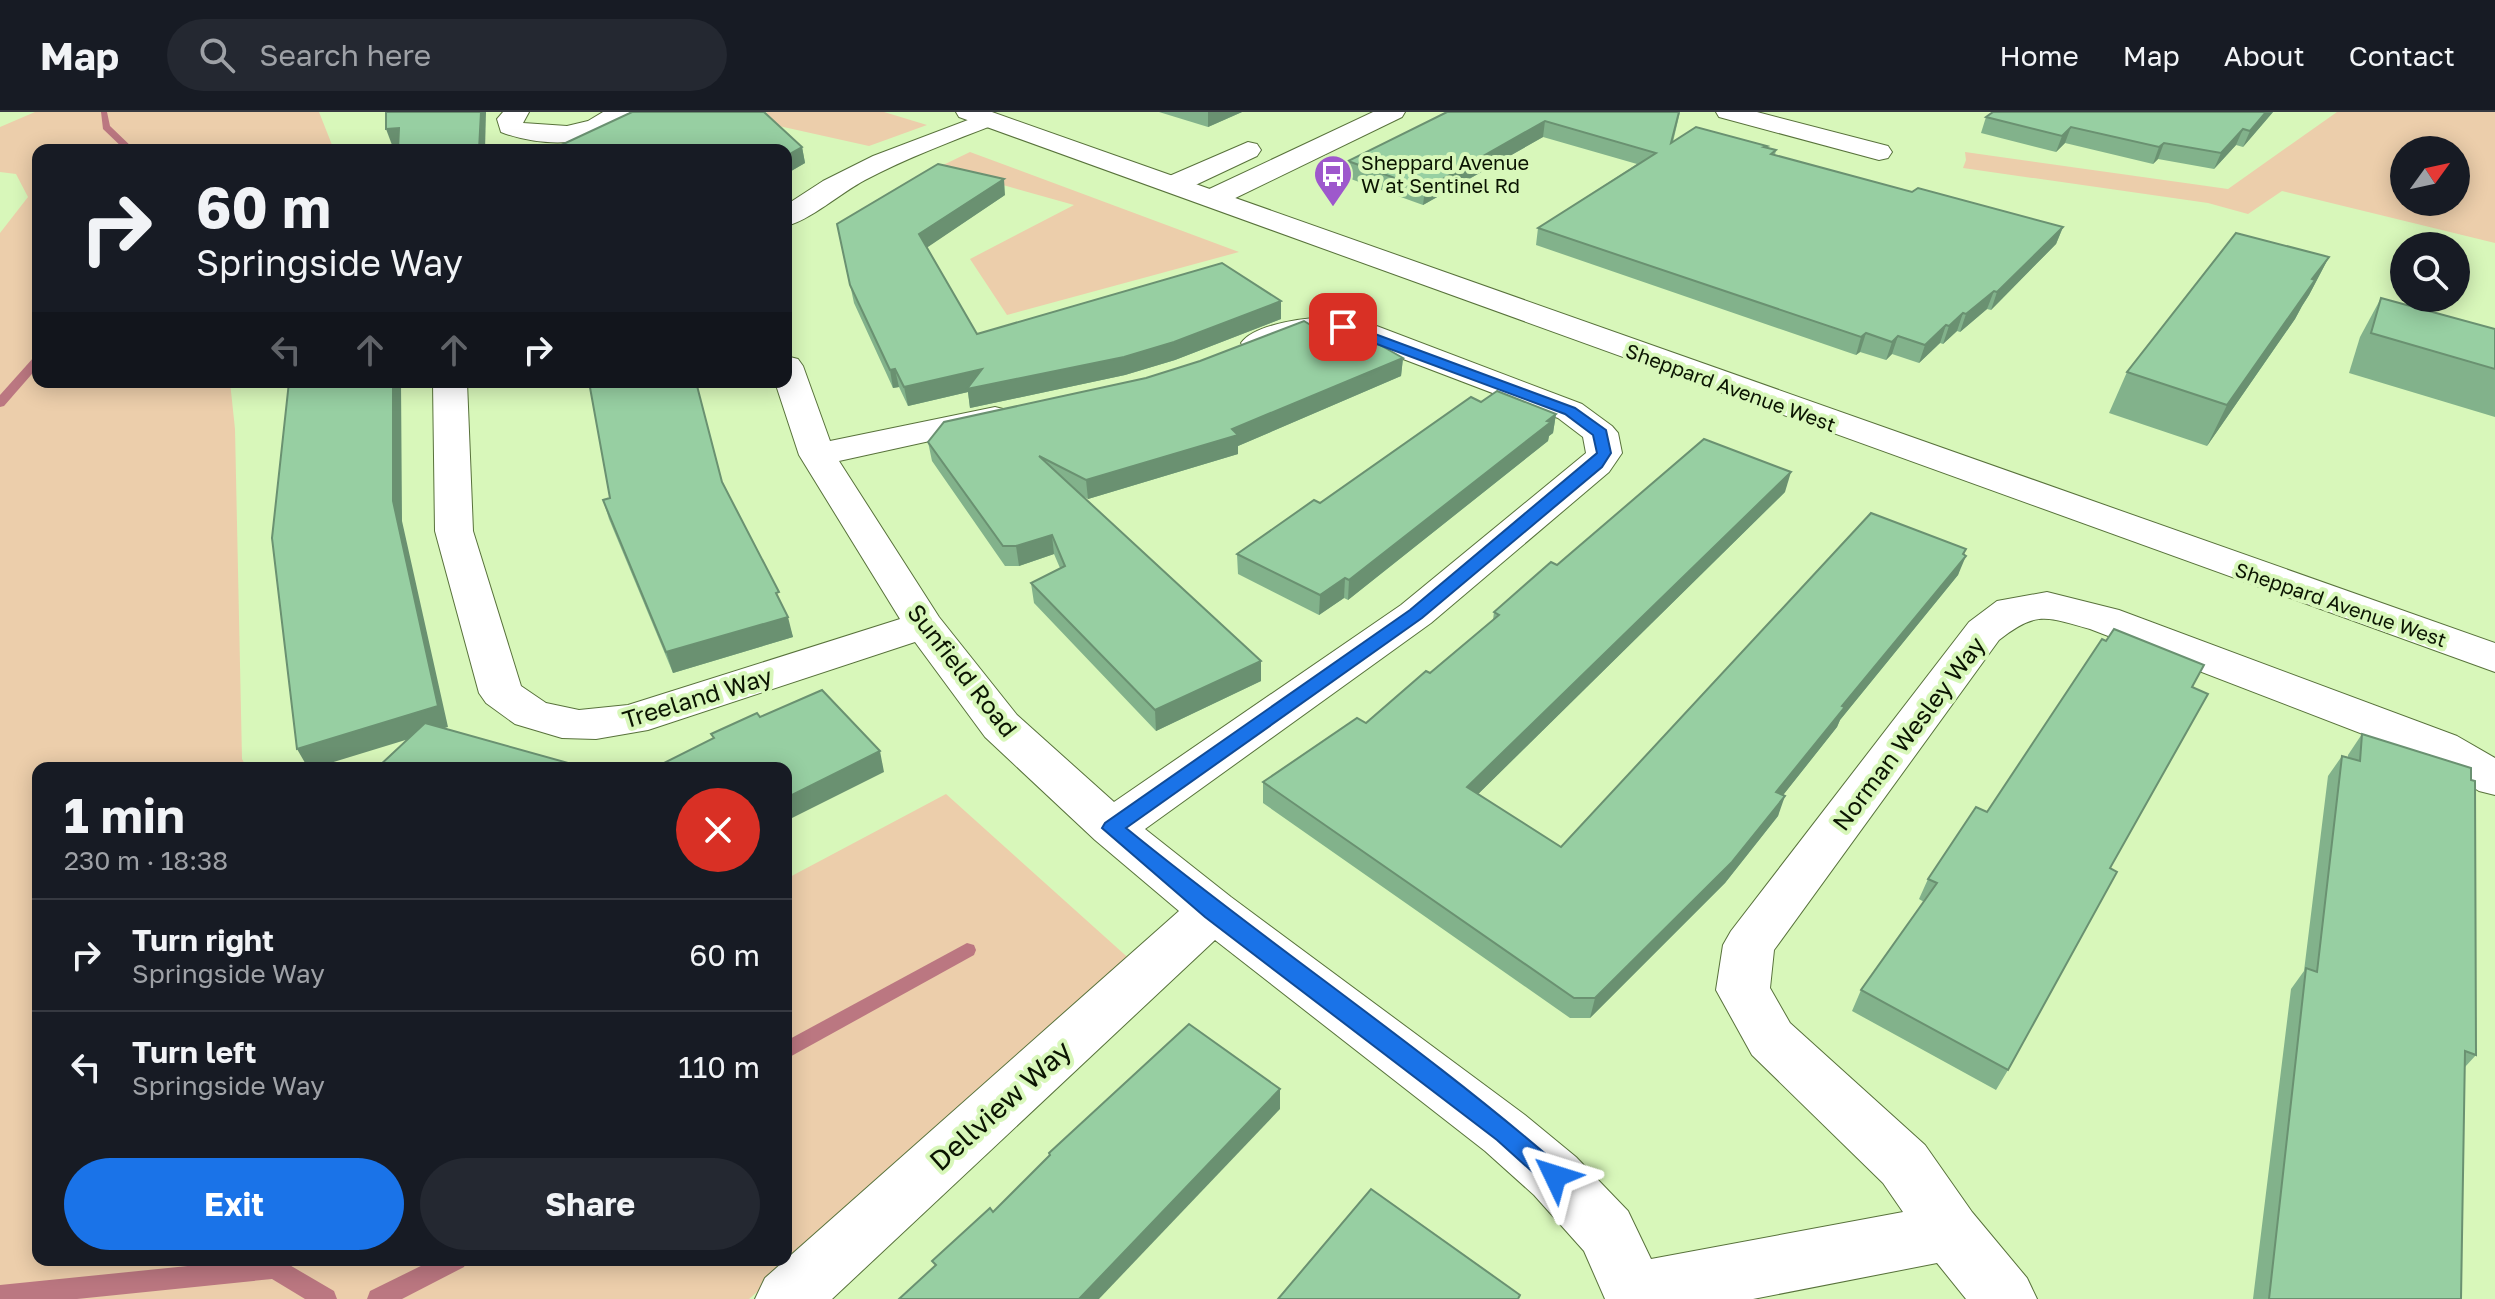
<!DOCTYPE html>
<meta charset="utf-8">
<style>
:root{--surface:#171b24;--page:#242831;--text:#f1f3f6;--muted:#9ea1a6;--line:#363941;--accent:#1a73e8}
body{margin:0;font-family:"Golos Text",sans-serif;background:var(--page);color:var(--text);height:100vh;display:flex;flex-direction:column;font-size:30px;white-space:nowrap}
*{box-sizing:border-box;margin:0}
p{font-size:26px;color:var(--muted)}
.icon{flex:none;width:44px;height:44px;fill:none;stroke:currentColor;stroke-width:2;stroke-linecap:round;stroke-linejoin:round}
.map{position:relative;flex:1;overflow:hidden}
.side{position:absolute;left:32px;top:650px;width:760px;height:504px;display:flex;flex-direction:column;background:var(--surface);border-radius:16px;box-shadow:0 4px 20px #0003}
.side>*{flex:none}
.guide{position:absolute;left:32px;top:32px;width:760px;height:244px;border-radius:16px;box-shadow:0 4px 20px #0003;background:#171b24;color:var(--text);overflow:hidden}
.needle{width:52px;rotate:57deg}
.fabs{position:absolute;left:2390px;top:24px;display:grid;gap:16px}
.fabs a{display:grid;place-items:center;width:80px;height:80px;border-radius:50%;background:var(--surface);box-shadow:0 4px 20px #0003;font-size:40px}
.pin{position:absolute;display:grid;place-items:center;width:68px;height:68px;color:#fff;margin:-34px;border-radius:16px;box-shadow:0 4px 12px #0006}
.me{position:absolute;width:88px;margin:-44px;rotate:311deg;stroke-linejoin:round;filter:drop-shadow(0 0 6px #0008)}
.turn{display:flex;align-items:center;gap:28px;height:168px;padding:0 32px;font-size:36px}
.turn .icon{width:104px;height:104px;stroke-width:2.5}
.turn b{display:block;font-size:56px;line-height:68px}
.lanes{display:flex;align-items:center;height:76px;padding:0 32px;background:#0003;justify-content:center;gap:40px;direction:ltr}
.lanes .off{opacity:.35}
.round{display:grid;place-items:center;flex:none;width:84px;height:84px;border-radius:42px;background:var(--page)}
.overview{display:flex;align-items:center;justify-content:space-between;height:136px;padding:0 32px}
h1{font-size:48px;font-weight:700;line-height:60px}
.cta{display:flex;gap:16px;margin-top:auto;padding:16px 32px}
.cta a{flex:1;height:92px;border-radius:48px;background:var(--accent);color:#fff;font-size:32px;font-weight:700;line-height:92px;text-align:center}
.cta a+a{background:var(--page);color:var(--text)}
ul{padding:0;list-style:none}
li{display:flex;align-items:center;gap:24px;height:112px;padding:0 32px;border-top:2px solid var(--line)}
li div{flex:1}
li b{display:block;font-size:30px}
li em{font-style:normal}
header{display:flex;align-items:center;gap:48px;box-sizing:border-box;height:112px;padding:0 40px;background:var(--surface);border-bottom:2px solid var(--line)}
header strong{font-size:38px}
nav{display:flex;gap:44px;margin-inline-start:auto;font-size:28px}
.search{width:560px;height:72px;background:var(--page);display:flex;align-items:center;gap:20px;box-sizing:border-box;padding:0 28px;border-radius:44px;color:var(--muted);font-size:30px}
.map>svg:first-child{display:block}
.green{fill:#ecceab;fill-rule:evenodd}
.lines{fill:none;stroke-linecap:round;stroke-linejoin:round}
.stream{fill:#bb7781;fill-rule:evenodd}
.minor-casing{stroke:#58723b;stroke-width:2}
.tertiary-casing{stroke:#58723b;stroke-width:2}
.secondary-casing{stroke:#58723b;stroke-width:2}
.minor{fill:#fff;fill-rule:evenodd}
.tertiary{fill:#fff;fill-rule:evenodd}
.secondary{fill:#fff;fill-rule:evenodd}
.wall{fill:#82b28b}
.shaded-wall{fill:#6a9171}
.building{fill:#97cfa2;stroke:#6a9171;stroke-width:2}
.route{fill:#1a73e8;stroke:#114b97;stroke-width:2}
.labels{text-anchor:middle;dominant-baseline:central;stroke-width:8;stroke-linejoin:round;paint-order:stroke}
.far-poi-label{font-size:20px;fill:#0b1502;stroke:#d8f7ba;text-anchor:start}
.far-street-label{font-size:20px;fill:#0b1502;stroke:#d8f7ba}
.street-label{font-size:24px;fill:#0b1502;stroke:#d8f7ba}
.near-street-label{font-size:28px;fill:#0b1502;stroke:#d8f7ba}
</style>
<header>
<strong>Map</strong>
<div class="search"><svg class="icon" aria-label="search" viewBox="0 0 24 24"><circle cx="10" cy="10" r="6"/><path d="M15 15l6 6"/></svg>Search here</div>
<nav><a>Home</a><a>Map</a><a>About</a><a>Contact</a></nav>
</header>
<div class="map">
<svg width="2495" height="1187" viewBox="0 0 2495 1187">
<rect width="100%" height="100%" fill="#d8f7ba"/>
<!-- green -->
<g class="green">
<path d="M35 0H319L334 38H38V270H230L235 317 242 647 247 656H38V1148H786V767L946 682 1134 851 749 1187H0V121L28 85 16 62 0 60V15Z"/>
<path d="M767 0H884L927 13 869 34 761 10Z"/>
<path d="M2337 0H2495V131L2282 79 2248 102 2208 91 1963 56 1966 48 1965 40 2228 77ZM2404 38H2456V90H2404Z"/>
<path d="M970 40 1239 140 1007 203 970 147 1074 93 939 55Z"/>
</g>
<g class="lines">
<!-- stream -->
<g class="stream">
<path d="M101 0H107L110 14 135 38H125L103 17Z"/>
<path d="M38 244V255L4 294 0 295V283L34 245Z"/>
<path d="M967 831 974 833 976 838 974 843 786 947V929Z"/>
<path d="M247 1148H281L334 1179 337 1187H305L272 1167 77 1187H0V1173Z"/>
<path d="M433 1148H467L464 1155 402 1187H367L370 1179Z"/>
</g>
<defs>
<g id="minor">
<path d="M503 0H529L523 11 567 14 588 9 603 0H630C604 38 539 35 501 20L497 7Z"/>
<path d="M989 0 1000 7 996 12C952 29 907 46 865 68 842 80 809 109 786 114V93L823 69 873 44Z"/>
<path d="M1716 0H1757L1888 34 1892 40 1888 46 1879 48 1719 5Z"/>
<path d="M1334 205 1374 213 1582 292 1612 314 1618 321 1622 341 1609 360 1431 511 1145 717 1231 785 1525 1003 1576 1045 1628 1099 1651 1147 1903 1100 1883 1071 1752 943 1716 878 1723 833 1731 819 1969 510 1997 489 2047 480 2119 498 2457 624 2495 646V683L2479 679 2425 646 2090 517C2046 505 2037 498 1999 528L1774 838 1770 876 1790 911 1925 1033 1972 1100 2027 1166 2037 1187H1966L1937 1151 1753 1187H1605L1584 1139 1534 1083 1485 1039 1215 828 832 1187H755L765 1166 1179 799 1095 728 985 625 915 530 648 618 596 627 562 626 515 612 486 591 479 581 435 419 433 270H467L473 419 521 574 546 591 579 598 628 593 900 507 799 343 775 270H786V244L798 247 803 254 830 329 995 295 1007 298 1012 305 1007 312 839 349 939 505 1017 603 1114 690 1401 493 1586 341 1583 325 1558 306 1348 226 1309 225 1257 241 1246 238 1241 231C1255 211 1311 205 1334 205Z"/>
</g>
<g id="tertiary">
<path d="M1373 0H1405L1402 5 1225 91 1215 93 1205 91 1201 85 1205 79Z"/>
<path d="M1248 30 1257 32 1261 38 1257 44 1187 77H1167L1163 71 1167 65Z"/>
</g>
<path id="secondary" d="M956 0H992L2495 531V560L959 5Z"/>
</defs>
<!-- minor casing -->
<use href="#minor" class="minor-casing"/>
<!-- tertiary casing -->
<use href="#tertiary" class="tertiary-casing"/>
<!-- secondary casing -->
<use href="#secondary" class="secondary-casing"/>
<!-- minor -->
<use href="#minor" class="minor"/>
<!-- tertiary -->
<use href="#tertiary" class="tertiary"/>
<!-- secondary -->
<use href="#secondary" class="secondary"/>
</g>
<!-- wall -->
<g class="wall">
<path d="M1159 0H1242L1208 15Z"/>
<path d="M1447 0H1680L1673 30 1766 36 1776 38 1775 43 1912 80 2063 115 2056 132 1991 198 1987 197 1960 220 1957 219 1943 232 1940 231 1919 251 1892 242 1886 248 1860 240 1856 243 1536 133 1538 116 1637 52 1543 25 1423 93 1348 66V49Z"/>
<path d="M2273 0 2243 35 2236 33 2214 57 2158 47 2153 52 2065 31 2056 40 1981 21 1986 5Z"/>
<path d="M559 34 802 35 805 51 786 62V38H560Z"/>
<path d="M1005 83 927 135 977 222 1281 207 1175 248 1125 263 970 296 968 280 908 294 899 275 893 276 854 191 837 112Z"/>
<path d="M2329 145 2309 183 2302 194 2295 207 2207 334 2109 301 2127 260Z"/>
<path d="M2381 186 2495 217V305L2349 261 2360 225Z"/>
<path d="M1335 228 1403 246 1401 264 1238 334V342L1088 387 1082 384 1261 549V569L1156 619 1034 491 1031 471 1060 456 1054 442 1019 454H1005L932 349 928 330Z"/>
<path d="M1481 290 1556 302 1553 321 1549 324 1548 329 1348 488 1344 486 1319 503 1238 462 1237 442Z"/>
<path d="M723 371 783 495 793 525 673 561 609 407 603 388Z"/>
<path d="M1785 380 1478 682 1561 735 1964 443 1958 463 1840 608 1837 615 1783 683 1778 704 1725 771 1590 906H1570L1263 691V670L1366 611 1430 561 1493 508 1494 500 1557 453Z"/>
<path d="M2192 575 2110 756 2008 958 1996 978 1852 899 1861 878 1924 790 1919 787 1928 767 1987 700Z"/>
<path d="M2362 622 2476 943 2465 955 2461 1187H2253L2291 877 2304 859 2328 664 2342 644 2348 645V643Z"/>
</g>
<!-- shaded-wall -->
<g class="shaded-wall">
<path d="M481 0H486L485 38H479Z"/>
<path d="M1208 0H1242L1208 15Z"/>
<path d="M2266 0H2273L2243 35 2250 19Z"/>
<path d="M1545 9 1543 25 1423 93 1425 77Z"/>
<path d="M2071 15 2065 31 2056 40 2062 24Z"/>
<path d="M399 16 405 32 392 33 386 17Z"/>
<path d="M2243 17 2236 33 2214 57 2221 41Z"/>
<path d="M2164 31 2158 47 2153 52 2159 35Z"/>
<path d="M802 35 805 51 786 62V44Z"/>
<path d="M1004 67 1005 83 922 139 919 122Z"/>
<path d="M2063 115 2056 132 1991 198 1997 180Z"/>
<path d="M2329 145 2309 183 2302 194 2295 207 2207 334 2227 293 2312 167Z"/>
<path d="M1994 179 1987 197 1960 220 1966 202Z"/>
<path d="M1281 189V207L1175 248 1125 263 970 296 968 280 908 294 904 275Z"/>
<path d="M1963 201 1957 219 1943 232 1949 214Z"/>
<path d="M1946 213 1940 231 1919 251 1925 233Z"/>
<path d="M1866 221 1860 240 1856 243 1861 225Z"/>
<path d="M1898 224 1892 242 1886 248 1892 230Z"/>
<path d="M1403 246 1401 264 1238 334V342L1088 387 1086 368 1232 317Z"/>
<path d="M895 257 899 275 893 276 890 258Z"/>
<path d="M393 270H401L402 409 448 615 314 656H308L297 637 393 389Z"/>
<path d="M1556 302 1553 321 1549 324 1548 329 1348 488 1349 468Z"/>
<path d="M1791 360 1785 380 1464 696 1467 675Z"/>
<path d="M1052 423 1054 442 1019 454 1016 434Z"/>
<path d="M1966 437 1962 448 1966 444 1958 463 1840 608 1837 615 1769 701 1776 680 1842 594Z"/>
<path d="M1345 466 1344 486 1319 503 1320 483Z"/>
<path d="M788 505 793 525 673 561 666 540Z"/>
<path d="M1261 549V569L1156 619 1155 598Z"/>
<path d="M880 639 884 660 786 709V686Z"/>
<path d="M1785 684 1778 704 1725 771 1590 906 1595 886Z"/>
<path d="M1280 977V997L1099 1187H1079Z"/>
</g>
<!-- building -->
<g class="building">
<path d="M386 0H481L479 38H398L399 16 386 17Z"/>
<path d="M632 0H764L802 35 786 44V38H576L559 34Z"/>
<path d="M1447 0H1679L1671 31 1696 15 1767 34 1764 35 1776 38 1771 42 1912 80 1918 76 2063 115 1997 180 1994 179 1966 202 1963 201 1949 214 1946 213 1925 233 1898 224 1892 230 1866 221 1861 225 1538 116 1656 41 1545 9 1425 77 1348 49Z"/>
<path d="M1993 0H2266L2250 19 2243 17 2221 41 2164 31 2159 35 2071 15 2062 24 1986 5Z"/>
<path d="M938 52 1004 67 919 122 977 222 1222 151 1281 189 1174 230 1124 245 967 277 982 257 904 275 895 257 890 258 850 173 837 112Z"/>
<path d="M2236 121 2329 145 2312 167 2315 168 2227 293 2127 260Z"/>
<path d="M2381 186 2495 217V257L2371 221Z"/>
<path d="M1304 209 1335 228 1357 220 1403 246 1232 317 1238 323 1086 368 1039 344 1261 549 1155 598 1031 471 1065 454 1052 423 1016 434H1003L928 330 944 310 1146 266 1200 249Z"/>
<path d="M289 270H393V389L438 594 297 637 272 426Z"/>
<path d="M589 270H696L722 370 779 480 776 481 788 505 666 540 603 388 610 386Z"/>
<path d="M1497 279 1556 302 1547 309 1551 310 1349 468 1345 466 1320 483 1237 442 1314 388 1320 391 1471 285 1481 290Z"/>
<path d="M1704 327 1791 360 1467 675 1561 735 1871 401 1966 437 1963 442 1966 444 1842 594 1845 595 1776 680 1785 684 1732 750 1595 886H1574L1263 670 1357 606 1366 611 1426 559 1430 561 1499 503 1494 500 1551 450 1557 453Z"/>
<path d="M2114 517 2204 553 2192 575 2208 582 2110 756 2117 760 2008 958 1861 878 1937 771 1928 767 1976 695 1987 700 2102 527 2106 529Z"/>
<path d="M822 578 880 639 786 686V656H654L714 626 711 622 757 601 760 605Z"/>
<path d="M425 611 586 656H377Z"/>
<path d="M2362 622 2471 656V668L2475 669 2476 943 2465 939 2461 1187H2269L2306 856 2317 860 2342 644 2360 649Z"/>
<path d="M1189 912 1280 977 1079 1187H899L936 1153 932 1149 990 1096 993 1100 1050 1043 1049 1041Z"/>
<path d="M1371 1077 1520 1183 1518 1187H1278Z"/>
</g>
<!-- route -->
<path class="route" d="M1339 212H1348L1575 296 1606 318 1611 341 1602 355 1422 506 1126 716C1269 833 1424 936 1563 1057L1567 1064 1563 1072 1555 1075 1546 1072 1497 1028 1205 805 1102 716 1105 711 1410 498 1597 341 1593 323 1565 302 1339 218Z"/>
<!-- icons -->
<defs>
<symbol id="bus-pin" viewBox="-11 -11 22 30"><path d="M0 17L-7.5 6A9.5 9.5 0 1 1 7.5 6Z" fill="#9e58cc" stroke="#d8f7ba"/><path d="M-5-6H5V4H4V6H2V4H-2V6H-4V4H-5ZM-3.5-4V0h7V-4ZM-3.5 1.2v1.5H-2V1.2ZM2 1.2v1.5H3.5V1.2Z" fill="#fff"/></symbol>
</defs>
<g fill-rule="evenodd">
<use href="#bus-pin" x="1311" y="40" width="44" height="60"/>
</g>
<g class="labels">
<!-- far-poi labels -->
<g class="far-poi-label">
<text x="1361" y="50">Sheppard Avenue<tspan x="1361" dy="23">W at Sentinel Rd</tspan></text>
</g>
<!-- far-street labels -->
<g class="far-street-label">
<text transform="translate(1731 275) rotate(20)">Sheppard Avenue West</text>
<text transform="translate(2341 492) rotate(19)">Sheppard Avenue West</text>
</g>
<!-- street labels -->
<g class="street-label">
<text transform="translate(963 558) rotate(52)">Sunfield Road</text>
<text transform="translate(697 585) rotate(-17)">Treeland Way</text>
<text transform="translate(1908 621) rotate(-53)">Norman Wesley Way</text>
</g>
<!-- near-street labels -->
<g class="near-street-label">
<text transform="translate(1000 993) rotate(-42)">Dellview Way</text>
</g>
</g>
</svg>
<div class="fabs">
<a><svg class="needle" viewBox="-14 -14 28 28"><path d="M0-13l5 13h-10z" fill="#e53935"/><path d="M0 13l5-13h-10z" fill="#9ea1a6"/></svg></a>
<a><svg class="icon" aria-label="search" viewBox="0 0 24 24"><circle cx="10" cy="10" r="6"/><path d="M15 15l6 6"/></svg></a>
</div>
<div class="pin" style="left:1343px;top:215px;background:#d93025"><svg class="icon" aria-label="arrive" viewBox="0 0 24 24"><path d="M6 21V4h12l-3 4 3 4H6"/></svg></div>
<svg class="me" style="left:1555px;top:1064px" viewBox="-20 -20 40 40"><path d="M0-17L14 15 0 8-14 15z" fill="#1a73e8" stroke="#fff" stroke-width="4"/></svg>
<div class="guide">
<div class="turn"><svg class="icon" aria-label="right" viewBox="0 0 24 24"><path d="M7 20v-9h11M14 6l5 5-5 5"/></svg><div><b>60 m</b>Springside Way</div></div>
<div class="lanes"><svg class="icon off" aria-label="left" viewBox="0 0 24 24"><path d="M17 20v-9H6M10 6l-5 5 5 5"/></svg><svg class="icon off" aria-label="ahead" viewBox="0 0 24 24"><path d="M12 20V5M6 11l6-6 6 6"/></svg><svg class="icon off" aria-label="ahead" viewBox="0 0 24 24"><path d="M12 20V5M6 11l6-6 6 6"/></svg><svg class="icon" aria-label="right" viewBox="0 0 24 24"><path d="M7 20v-9h11M14 6l5 5-5 5"/></svg></div>
</div>
<section class="side">
<div class="overview"><div><h1>1 min</h1><p>230 m · 18:38</p></div><a class="round" style="background:#d93025;color:#fff"><svg class="icon" aria-label="close" viewBox="0 0 24 24"><path d="M6 6l12 12M18 6L6 18"/></svg></a></div>
<ul>
<li><svg class="icon" aria-label="right" viewBox="0 0 24 24"><path d="M7 20v-9h11M14 6l5 5-5 5"/></svg><div><b>Turn right</b><p>Springside Way</p></div><em>60 m</em></li>
<li><svg class="icon" aria-label="left" viewBox="0 0 24 24"><path d="M17 20v-9H6M10 6l-5 5 5 5"/></svg><div><b>Turn left</b><p>Springside Way</p></div><em>110 m</em></li>
</ul>
<div class="cta"><a>Exit</a><a>Share</a></div>
</section>
</div>
